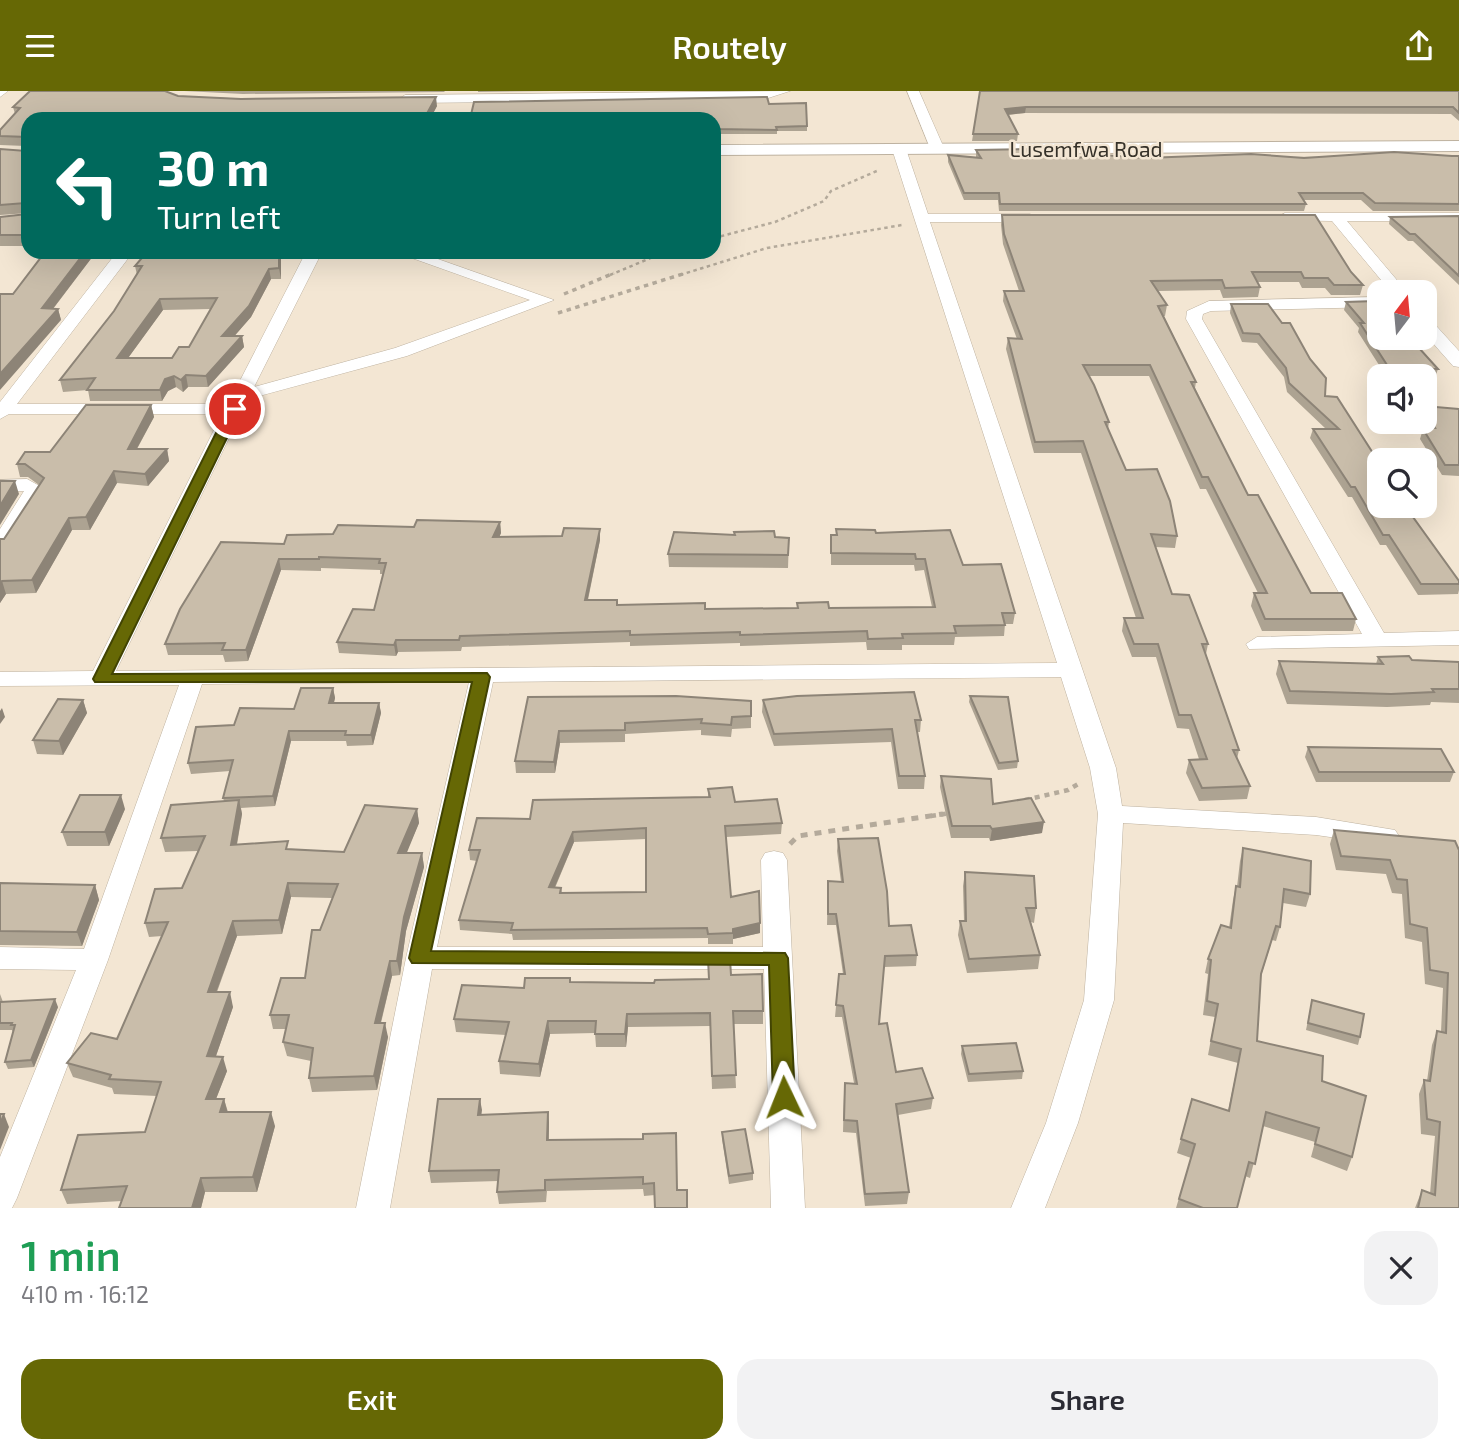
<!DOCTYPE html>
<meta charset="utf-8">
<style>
:root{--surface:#fff;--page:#f2f2f3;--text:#2b2b33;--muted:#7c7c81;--accent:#666805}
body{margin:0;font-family:"Exo 2",sans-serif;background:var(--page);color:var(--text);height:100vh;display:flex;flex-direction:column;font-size:26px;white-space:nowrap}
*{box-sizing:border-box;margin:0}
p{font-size:23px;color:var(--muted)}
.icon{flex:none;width:38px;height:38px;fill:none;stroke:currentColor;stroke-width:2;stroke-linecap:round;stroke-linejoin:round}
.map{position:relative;height:1117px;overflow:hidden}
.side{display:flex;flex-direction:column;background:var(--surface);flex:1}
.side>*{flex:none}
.banner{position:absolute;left:21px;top:21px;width:700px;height:147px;border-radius:21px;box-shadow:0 7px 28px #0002;background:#00695c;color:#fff;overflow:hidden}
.needle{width:46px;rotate:16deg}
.controls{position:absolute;left:1367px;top:189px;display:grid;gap:14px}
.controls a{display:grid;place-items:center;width:70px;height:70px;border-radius:14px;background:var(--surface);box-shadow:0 7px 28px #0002;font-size:35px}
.pin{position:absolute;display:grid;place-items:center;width:60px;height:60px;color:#fff;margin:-30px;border:4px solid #fff;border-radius:50%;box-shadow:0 2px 7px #0007}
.me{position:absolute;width:77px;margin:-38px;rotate:358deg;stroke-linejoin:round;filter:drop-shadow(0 0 5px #0008)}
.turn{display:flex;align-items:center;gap:24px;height:147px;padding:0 21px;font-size:32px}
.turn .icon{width:91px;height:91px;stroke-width:2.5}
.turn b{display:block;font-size:49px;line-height:60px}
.round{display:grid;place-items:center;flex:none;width:74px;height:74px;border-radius:21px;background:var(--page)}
.overview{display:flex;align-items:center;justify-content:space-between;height:119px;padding:0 21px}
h1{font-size:42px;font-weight:600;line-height:52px;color:#1e9e55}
.primary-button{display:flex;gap:14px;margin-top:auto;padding:14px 21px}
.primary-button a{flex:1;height:80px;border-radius:21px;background:var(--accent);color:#fff;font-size:28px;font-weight:600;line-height:80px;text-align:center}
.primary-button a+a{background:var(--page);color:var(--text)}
header{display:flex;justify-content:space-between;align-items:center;height:91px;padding:0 21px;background:var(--accent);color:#fff;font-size:32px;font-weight:600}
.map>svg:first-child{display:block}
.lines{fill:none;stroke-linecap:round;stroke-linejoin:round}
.minor-casing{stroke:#beb2a0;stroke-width:1}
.tertiary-casing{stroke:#beb2a0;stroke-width:2}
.path-far3{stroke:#b4aa9b;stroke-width:2.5;stroke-dasharray:3.5 3.5;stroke-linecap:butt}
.path-far2{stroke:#b4aa9b;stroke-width:3.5;stroke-dasharray:4.5 4.5;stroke-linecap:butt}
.path-far1{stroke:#b4aa9b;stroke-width:4.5;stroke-dasharray:5 5;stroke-linecap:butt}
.path{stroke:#b4aa9b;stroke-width:5;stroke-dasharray:7 7;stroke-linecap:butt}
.minor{fill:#fff;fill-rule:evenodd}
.tertiary{fill:#fff;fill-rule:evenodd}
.wall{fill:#ada392;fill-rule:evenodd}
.shaded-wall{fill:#8d8477}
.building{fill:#c9bdaa;stroke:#8d8477;stroke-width:2;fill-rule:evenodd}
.route{fill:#666805;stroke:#424403;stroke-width:2}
.labels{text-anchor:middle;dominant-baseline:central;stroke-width:5;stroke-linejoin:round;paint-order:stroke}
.far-street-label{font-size:21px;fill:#353129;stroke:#f3e6d3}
</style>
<header><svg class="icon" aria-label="menu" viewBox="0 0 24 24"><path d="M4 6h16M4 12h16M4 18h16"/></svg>Routely<svg class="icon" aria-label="share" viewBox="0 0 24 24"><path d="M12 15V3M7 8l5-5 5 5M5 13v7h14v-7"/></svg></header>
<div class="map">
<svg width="1459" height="1117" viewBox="0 0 1459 1117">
<rect width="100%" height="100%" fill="#f3e6d3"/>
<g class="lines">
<defs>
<g id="minor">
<path d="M0 0H8L0 6Z"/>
<path d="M790 0 762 9 405 12 399 8 405 4Z"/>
<path d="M907 0H919L944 57 942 60 930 57Z"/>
<path d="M899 54 906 58 928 123H1030L1037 127 1030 131H930L1116 677 1122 715 1316 726 1395 739 1399 745 1395 751 1386 754 1316 744 1123 732 1114 909 1078 1032 1045 1117H1011L1046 1032 1084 909 1098 723 1090 677 1061 586 493 591 437 856H763L761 769 765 762 774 760 783 762 787 769 805 1117H771L764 878H432L390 1117H356L406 867 469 591 202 593 108 869 17 1107 12 1117H0V1066L76 879 0 878V856L84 858 179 594 0 595V581L93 580 222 323H9L0 328V311L117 161H133L17 313H228L306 161H322L254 296 395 257 530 209 395 161H418L554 209 407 265 248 308 116 580 1057 572 892 58Z"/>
<path d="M1285 122H1459V130H1347L1407 201H1391L1332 130 1280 129 1278 126Z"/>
<path d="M1379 206V216L1211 220 1203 223 1202 228 1384 542 1459 540V554L1249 558 1246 553 1257 546 1362 543 1186 228 1187 220 1209 210Z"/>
<path d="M1424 226 1430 228 1459 260V276L1453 275 1424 242Z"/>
<path d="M27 388 45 398 7 458 0 460V438L24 400 0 401V389Z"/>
</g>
<path id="tertiary" d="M1459 50V60L714 64V54Z"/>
</defs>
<!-- minor casing -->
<use href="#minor" class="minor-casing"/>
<!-- tertiary casing -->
<use href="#tertiary" class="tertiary-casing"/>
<!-- path-far3 -->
<g class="path-far3">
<path d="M714 147 775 131 824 110 831 100 879 79"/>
<path d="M610 184 665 161"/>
<path d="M680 184 767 157 902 134"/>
</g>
<!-- path-far2 -->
<g class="path-far2">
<path d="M564 203 614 182"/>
<path d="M558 222 686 182"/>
</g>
<!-- path-far1 -->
<g class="path-far1">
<path d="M1025 709 1068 699 1080 692"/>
<path d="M931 725 951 722"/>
</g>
<!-- path -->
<path class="path" d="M790 753 798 745 943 723"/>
<!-- minor -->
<use href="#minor" class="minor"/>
<!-- tertiary -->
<use href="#tertiary" class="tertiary"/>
</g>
<!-- wall -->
<g class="wall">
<path d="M184 0H445L444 1 243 3Z"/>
<path d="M478 0H551L478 1Z"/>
<path d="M980 0H1459V30L1451 23 1025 22 1008 24 1018 43 1017 50H972Z"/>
<path d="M178 5 437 15 430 28H28V155H0V126L28 122 0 124V58L26 60V55L0 54V39L15 23 13 16Z"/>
<path d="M769 13 807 35V40H777V43H714V28Z"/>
<path d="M976 59 1076 67 1459 65V120H1373L1361 109H1303L1306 113 1304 120H999L998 109H964L948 71V64L976 67Z"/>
<path d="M1002 124 1351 181 1363 194 1360 204H1331L1325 197H1302L1299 191H1258L1260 196 1258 206 1223 207 1220 199 1158 200 1167 214 1165 225H1164L1196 291 1195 297 1248 404 1311 502 1356 528 1353 540H1262L1251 515 1254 502H1258L1206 398H1200L1149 285H1089L1109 331 1108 338 1126 379 1177 445 1175 457 1155 456 1172 503 1208 553 1206 563 1239 659 1237 668 1250 695 1247 708 1199 710 1186 682 1189 669 1199 668 1189 638 1177 637 1156 566H1132L1122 540 1124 527H1136L1081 362H1034L1006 258 1008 247 1017 248 1003 210 1004 200H1019L1003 153 1001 134Z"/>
<path d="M1459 125V194L1413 150H1408L1389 133 1390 126Z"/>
<path d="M45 161H114L110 165H93L53 218H58L61 229 13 203Z"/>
<path d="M132 161H285L281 166V188H271L251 226 234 245H242L244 256 208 296H188L183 301 176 296 168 300 162 310H90L88 299 63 301 60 289 114 220 137 184 135 175 143 166H133ZM211 218 189 256 172 267H128L163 219Z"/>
<path d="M1346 211 1438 278 1435 287H1424V285H1386L1358 241 1359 237 1344 219Z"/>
<path d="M1231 213 1325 305 1378 370 1377 375 1459 490V499L1458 503 1418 504 1386 454H1380L1352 406H1348L1310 347 1313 338H1326L1287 301 1284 286 1257 252 1242 251 1230 222Z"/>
<path d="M151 314 154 326 137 358H167L169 370 148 395 117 392 90 439H72L36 502 6 503 0 512 4 448 39 394 28 386H20L17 373 50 361Z"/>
<path d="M1459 318V385L1442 384 1420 348 1423 338H1426L1421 331H1424V322Z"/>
<path d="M500 431 501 442 499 446 600 449 588 509 617 514 705 518 797 517V512L829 517 932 516 924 479 915 480 914 474H831V444H836V438L876 442 963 474 1015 522 1013 533H1005L1004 545 955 546 954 554H902V559H867L866 551 740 555V552L630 555V551L462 556 461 560 398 561 396 565 339 562 337 551 374 519 383 483H380V479L321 477V480L281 479 248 570 225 571 223 564H168L165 553 284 453 333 443 414 436Z"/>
<path d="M775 446 789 447 788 477 669 476 668 463Z"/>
<path d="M1378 566 1412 569 1459 571V612L1431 611 1430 614 1387 616 1287 613 1276 583 1279 570 1376 573Z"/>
<path d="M333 597 335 607 334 612H379L381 622 373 654 347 655 346 650H291L275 715 241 717 242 723 237 754 290 759 344 761 417 718 419 732 406 762H422L424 776 406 840 400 884 392 885 381 932 388 946 377 999 312 1001 309 987 311 970 287 965 283 951 286 938H273L270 924 305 887 320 839 332 807 291 806 282 843 237 845 217 901 233 916 216 965 227 980 216 1008H224L228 1021 275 1035 257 1101H205L201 1117H119L122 1110 67 1113 61 1099 145 1041 157 1005 114 1003 112 997 73 986 67 972 117 948 162 845 149 846 145 832 182 797 198 760 165 761 161 747 224 710 223 707 230 680 191 683 188 672 234 634 294 618Z"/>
<path d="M970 605 1018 670 1017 677 998 679 969 611Z"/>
<path d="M528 606 751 610V637L732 638 731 646 701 644V639L625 643V651L560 652 555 682H516L515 670Z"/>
<path d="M83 609 87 622 63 664 37 663 33 649Z"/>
<path d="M763 609 921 629 920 641H917L925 685 924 698H898L891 651 774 655 762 621Z"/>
<path d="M1308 656 1454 681 1450 691H1316L1305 666Z"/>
<path d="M941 685 993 713 1042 742 990 750 989 747H951L940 696Z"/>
<path d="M708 698 782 732 781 743 726 746 731 806 760 842 733 848V853H708V847L513 849 512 843 460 839 459 829 477 770 470 769 469 759 530 728 708 706ZM646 748V801L562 802 561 797H555L574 751Z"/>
<path d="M125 718 109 755H67L62 741Z"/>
<path d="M1334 739 1455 750 1459 1117H1415L1422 1099 1430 1103 1435 1045 1421 1043 1419 1003 1424 989 1427 990 1432 954 1437 940 1441 941 1443 897 1425 893 1422 851 1405 847 1402 803 1392 802 1386 783 1336 779 1330 753Z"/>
<path d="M838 748 889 835 917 864 916 875 884 876 879 933 896 981 933 1007 931 1018 898 1024 909 1101 907 1113 865 1115 856 1042 843 1041 844 1003 854 992 842 926H835L839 883H843L836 834H827L828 790 841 791 837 760Z"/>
<path d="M1243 757 1310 803 1306 816 1283 812 1280 836 1276 850 1272 849 1261 885 1257 950 1322 990 1352 1066 1347 1080 1311 1066 1315 1051 1263 1035 1250 1087 1245 1085 1237 1117H1176L1191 1067 1177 1062 1181 1048 1228 1020 1238 972 1208 964 1215 926 1203 924 1208 883 1205 882 1208 868 1229 837 1233 809 1236 795 1237 796 1240 770Z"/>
<path d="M965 781 1036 817 1034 832 1031 831 1040 864 1038 878 967 882 958 844 960 830H964L963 795Z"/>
<path d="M0 792 95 794 99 809 82 855 0 854Z"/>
<path d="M731 884 763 920V933H733L736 997 712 998 710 935 628 936 626 956H596L595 942 550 943 540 986 500 983 499 970 506 944 456 941 454 928 524 897 570 887 571 891 654 892 709 888Z"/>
<path d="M0 903 3 911 58 916 34 976 8 978 5 971 13 941 12 939H0Z"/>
<path d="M1312 909 1360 946 1358 954 1306 939Z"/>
<path d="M962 955 1023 980 1022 988 968 991 961 963Z"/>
<path d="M480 1008 481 1024 548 1021 549 1032V1049L643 1048 676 1042 655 1104 644 1105 643 1098 547 1100 546 1111 499 1113 497 1101 498 1090 431 1092 429 1080Z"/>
<path d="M722 1041 753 1082V1089L729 1093 722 1048Z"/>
</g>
<!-- shaded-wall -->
<g class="shaded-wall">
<path d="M436 6 437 15 430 28H424Z"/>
<path d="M1026 16 1025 22 1004 24 1005 18Z"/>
<path d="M85 161H92L93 165 45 228 42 217Z"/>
<path d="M279 161H285L281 166V188L279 177Z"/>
<path d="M269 178 271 188 251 226 225 256 222 245Z"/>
<path d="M160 208 163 219 120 278 117 267Z"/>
<path d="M58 218 61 229 0 299V283Z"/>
<path d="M242 245 244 256 208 296 206 285Z"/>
<path d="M186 284 188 296 183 301 181 289Z"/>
<path d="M174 285 176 296 168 300 162 310 160 299 165 288Z"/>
<path d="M151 314 154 326 130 370 128 358Z"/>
<path d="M167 358 169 370 148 395 145 383Z"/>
<path d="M114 380 117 392 90 439 86 426Z"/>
<path d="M15 390 19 403 0 434V415Z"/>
<path d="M69 427 72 439 36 502 32 489Z"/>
<path d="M500 431 501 442 494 458 493 446Z"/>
<path d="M600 438V449L585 521V509Z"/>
<path d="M279 468 281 479 248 570 246 559Z"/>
<path d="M2 490 6 503 0 512V493Z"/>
<path d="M396 549 398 561 396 565 394 554Z"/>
<path d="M333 597 335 607 331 622 329 612Z"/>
<path d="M83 609 87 622 63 664 59 650Z"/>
<path d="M379 612 381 622 373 654 371 644Z"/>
<path d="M2 617 5 626 0 633V620Z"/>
<path d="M289 640 291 650 275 715 273 705Z"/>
<path d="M559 640 560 652 555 682 554 671Z"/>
<path d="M121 704 125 718 109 755 105 741Z"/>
<path d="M239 709 242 723 234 768 231 754Z"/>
<path d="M417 718 419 732 401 776 398 762Z"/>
<path d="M1044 731 1042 742 990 750 992 738Z"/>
<path d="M573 741 574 751 550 807 549 796Z"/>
<path d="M422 762 424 776 406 840 400 884 397 870 404 826Z"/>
<path d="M288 792 291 806 282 843 279 829Z"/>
<path d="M95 794 99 809 82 855 77 841Z"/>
<path d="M233 830 237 845 211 915 208 901Z"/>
<path d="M760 832V842L733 848V838Z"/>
<path d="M390 870 392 885 377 946 375 932Z"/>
<path d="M230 901 233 916 211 979 207 965Z"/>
<path d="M55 908 58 916 34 976 31 969Z"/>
<path d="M627 923 628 936 626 956 625 943Z"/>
<path d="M548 930 550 943 540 986 539 973Z"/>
<path d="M385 932 388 946 377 999 374 985Z"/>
<path d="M223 966 227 980 210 1023 206 1008Z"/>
<path d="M224 1008 228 1023 220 1021Z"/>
<path d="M480 1008 482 1019 480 1036 478 1024Z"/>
<path d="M271 1021 275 1035 257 1101 253 1086Z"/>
<path d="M548 1021 549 1032 548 1061 547 1049Z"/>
<path d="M4 1023 9 1036 0 1059V1033Z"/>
<path d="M201 1087 205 1101 201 1117H192Z"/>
</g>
<!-- building -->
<g class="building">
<path d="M30 0H165L178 5 241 8 436 6 424 28H28V144H0V126L28 123 25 112 0 114V58L26 60 27 46 0 45V39L20 17 13 16Z"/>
<path d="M980 0H1459V22L1453 16H1026L1005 18 1018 43H973Z"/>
<path d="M767 6 769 13 806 12 807 35 776 36 777 39 714 38V28H470L474 11Z"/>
<path d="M1026 58 1029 64 1076 67 1103 64 1145 67 1251 63 1304 67 1394 61 1452 65H1459V113L1375 112 1363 102H1299L1306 113H1000L999 102H964L948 64 981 67 976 59Z"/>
<path d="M1002 124H1315L1351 181 1363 194H1334L1328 187H1304L1301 181H1252L1260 196 1225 197 1222 189 1151 190 1167 214 1158 215 1196 291H1191L1248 404H1258L1311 502H1342L1356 528H1265L1254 502H1267L1208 386H1202L1150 274H1083L1094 294 1109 331H1105L1126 379 1157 378 1170 410 1177 445 1151 443 1172 503 1189 504 1208 553H1202L1239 659H1233L1250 695 1202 697 1189 669 1207 668 1191 624H1179L1158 553H1134L1124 527H1143L1083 350 1035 351 1008 247 1022 248 1004 200H1024L1004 143Z"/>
<path d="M1459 125V185L1415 143H1410L1390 126Z"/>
<path d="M45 161H85L42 217 58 218 0 283V203H13Z"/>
<path d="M147 161H279V177L269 178 249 215 222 245H242L206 285 186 284 181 289 174 285 165 288 160 299H87L95 287 60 289 114 220 142 175H135ZM217 207 189 256H179L172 267H117L160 208Z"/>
<path d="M1376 210 1379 213V247H1410L1438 278 1389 277 1360 232H1364L1346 211Z"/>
<path d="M1231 213H1268L1282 232H1290L1310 268 1326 287 1325 305 1337 306 1378 370 1375 372 1379 378V415H1405L1459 490V493H1421L1389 444H1383L1355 396H1351L1313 338H1339L1289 292 1286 277 1259 243 1243 242Z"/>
<path d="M86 314H151L128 358H167L145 383 114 380 86 426 69 427 32 489 2 490 0 493V448H4L44 387 25 373H17L25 361H50Z"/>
<path d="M1424 315 1459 318V374H1445L1423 338 1435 337 1424 322Z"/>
<path d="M0 390H15L0 415Z"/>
<path d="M417 429 500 431 493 446 562 445 564 437 600 438 585 509H617V514L705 512V518L798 517 797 512 828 511 829 517 935 516 925 468H916L915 463 831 462V444H837L836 438 875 439 876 442 950 439 963 474 1001 473 1015 522H1002L1005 534 954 535 956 542 902 543 903 547 868 548 867 540 740 544V541L630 544V540L460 545 459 549H396L394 554 337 551 353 518 374 519 386 472H379L380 468 319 466V468H279L246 559H222L225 552 165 553 180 518 221 451 284 453 287 444 333 443 338 434 414 436Z"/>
<path d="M774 440 775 446 789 447 788 464 668 463 674 441 735 444 734 441Z"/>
<path d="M1409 565 1412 569 1459 571V598H1432L1434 601 1391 603 1290 600 1279 570 1383 573 1378 566Z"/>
<path d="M301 597H333L329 612H379L371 644H345L346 640H289L273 705 223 707 233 669 188 672 196 636 234 634 240 617 294 618Z"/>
<path d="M914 601 921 629H915L925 685H899L892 638 774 643 763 609 797 605Z"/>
<path d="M676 605 751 610V625L732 626 731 634 701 632 702 628 625 632V639L559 640 554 671 515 670 528 606Z"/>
<path d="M970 605 1008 606 1018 670 999 672Z"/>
<path d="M58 608 83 609 59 650 33 649Z"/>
<path d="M1308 656 1441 658 1454 681H1319Z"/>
<path d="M941 685 991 688 993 713 1031 707 1044 731 992 738 990 735H952Z"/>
<path d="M732 696 735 711 777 708 782 732 725 735 731 806 759 800 760 832 733 838V842L708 843 707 837 511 839 513 832 459 829 480 759H469L477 727 530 728 533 709 710 706 708 698ZM646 737V801L560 802 561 797 549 796 573 741Z"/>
<path d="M80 704H121L105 741H62Z"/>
<path d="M239 709 231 754 288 750 286 758 344 761 365 714 417 718 398 762H422L404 826 397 870H390L375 932H385L374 985 309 987 313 957 283 951 289 924H270L281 887H305L312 839H320L338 793 288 792 279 829 233 830 208 901H230L207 965 223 966 206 1008H224L220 1021H271L253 1086 201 1087 192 1117H119L127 1095 61 1099 78 1044 145 1041 161 991 109 988 111 984 67 972 91 942 117 948 168 831 145 832 155 798 182 797 205 745 161 747 171 714Z"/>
<path d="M1334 739 1455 750 1459 759V1117H1418L1422 1099 1435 1104 1440 1031 1427 1028 1424 989 1430 990 1437 940 1446 942 1448 882 1430 879 1427 837 1410 833 1407 789 1397 788 1390 769 1341 765Z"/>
<path d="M878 747 887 800 889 835 911 834 917 864 885 865 879 933 887 932 896 981 922 977 933 1007 896 1013 909 1101 865 1103 857 1030 844 1029 845 992 857 993 843 915 836 914 839 883H845L836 823H828V790L843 791 838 748Z"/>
<path d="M1243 757 1311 770 1310 803 1284 798 1280 836 1276 835 1261 883 1257 950 1323 965 1322 990 1366 1005 1352 1066 1315 1053 1319 1037 1266 1021 1255 1073 1249 1071 1237 1117H1203L1179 1108 1195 1053 1181 1048 1192 1008 1229 1020 1241 958 1211 950 1218 913 1207 910 1211 869 1208 868 1221 834 1231 837 1236 795 1240 796Z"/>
<path d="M965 781 1034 785 1036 817H1026L1040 864 969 868 960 830H966Z"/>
<path d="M0 792 95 794 77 841 0 840Z"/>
<path d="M708 868H730L731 884 762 883 763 920H733L736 984 712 985 710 922 627 923 625 943H595L596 930H548L539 973 499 970 509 931 454 928 462 894 524 897 525 887H570V891L654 892 655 889 709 888Z"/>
<path d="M55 908 31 969 5 971 15 934H11L12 932H0V911Z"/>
<path d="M1312 909 1364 923 1360 946 1308 932Z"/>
<path d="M1016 952 1023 980 969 983 962 955Z"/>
<path d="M438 1008H480L478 1024 548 1021 547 1049 643 1048V1043L676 1042 677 1099H687V1117H655L654 1092 643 1093V1086L545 1089V1099L497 1101 499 1079 429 1080Z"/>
<path d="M0 1023H4L0 1033Z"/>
<path d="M745 1038 753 1082 729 1085 722 1041Z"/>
</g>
<!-- route -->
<path class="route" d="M235 314 241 318 112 583 487 582 490 586 431 860 785 862 788 867 795 1006 791 1012 784 1015 776 1012 773 1006 769 874 412 872 409 867 472 591H95L93 588 228 318Z"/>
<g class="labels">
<!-- far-street labels -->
<g class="far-street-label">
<text x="1086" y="57">Lusemfwa Road</text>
</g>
</g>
</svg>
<div class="controls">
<a><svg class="needle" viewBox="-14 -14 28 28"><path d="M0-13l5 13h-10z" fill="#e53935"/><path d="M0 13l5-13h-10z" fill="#7c7c81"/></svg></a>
<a><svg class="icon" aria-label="sound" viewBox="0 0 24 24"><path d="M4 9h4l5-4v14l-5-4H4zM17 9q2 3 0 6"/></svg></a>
<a><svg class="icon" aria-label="search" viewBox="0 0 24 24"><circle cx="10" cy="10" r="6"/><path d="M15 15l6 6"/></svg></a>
</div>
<div class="pin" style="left:235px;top:318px;background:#d93025"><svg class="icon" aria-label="arrive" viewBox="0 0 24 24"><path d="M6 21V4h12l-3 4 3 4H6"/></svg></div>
<svg class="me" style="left:784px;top:1006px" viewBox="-20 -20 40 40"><path d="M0-17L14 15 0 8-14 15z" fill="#666805" stroke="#fff" stroke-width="4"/></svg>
<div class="banner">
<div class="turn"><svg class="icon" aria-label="left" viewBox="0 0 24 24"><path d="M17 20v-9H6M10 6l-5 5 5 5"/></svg><div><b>30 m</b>Turn left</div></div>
</div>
</div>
<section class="side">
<div class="overview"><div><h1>1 min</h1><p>410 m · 16:12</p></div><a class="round"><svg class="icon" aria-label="close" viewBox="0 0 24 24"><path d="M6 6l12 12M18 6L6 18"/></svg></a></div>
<div class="primary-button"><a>Exit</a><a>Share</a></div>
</section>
